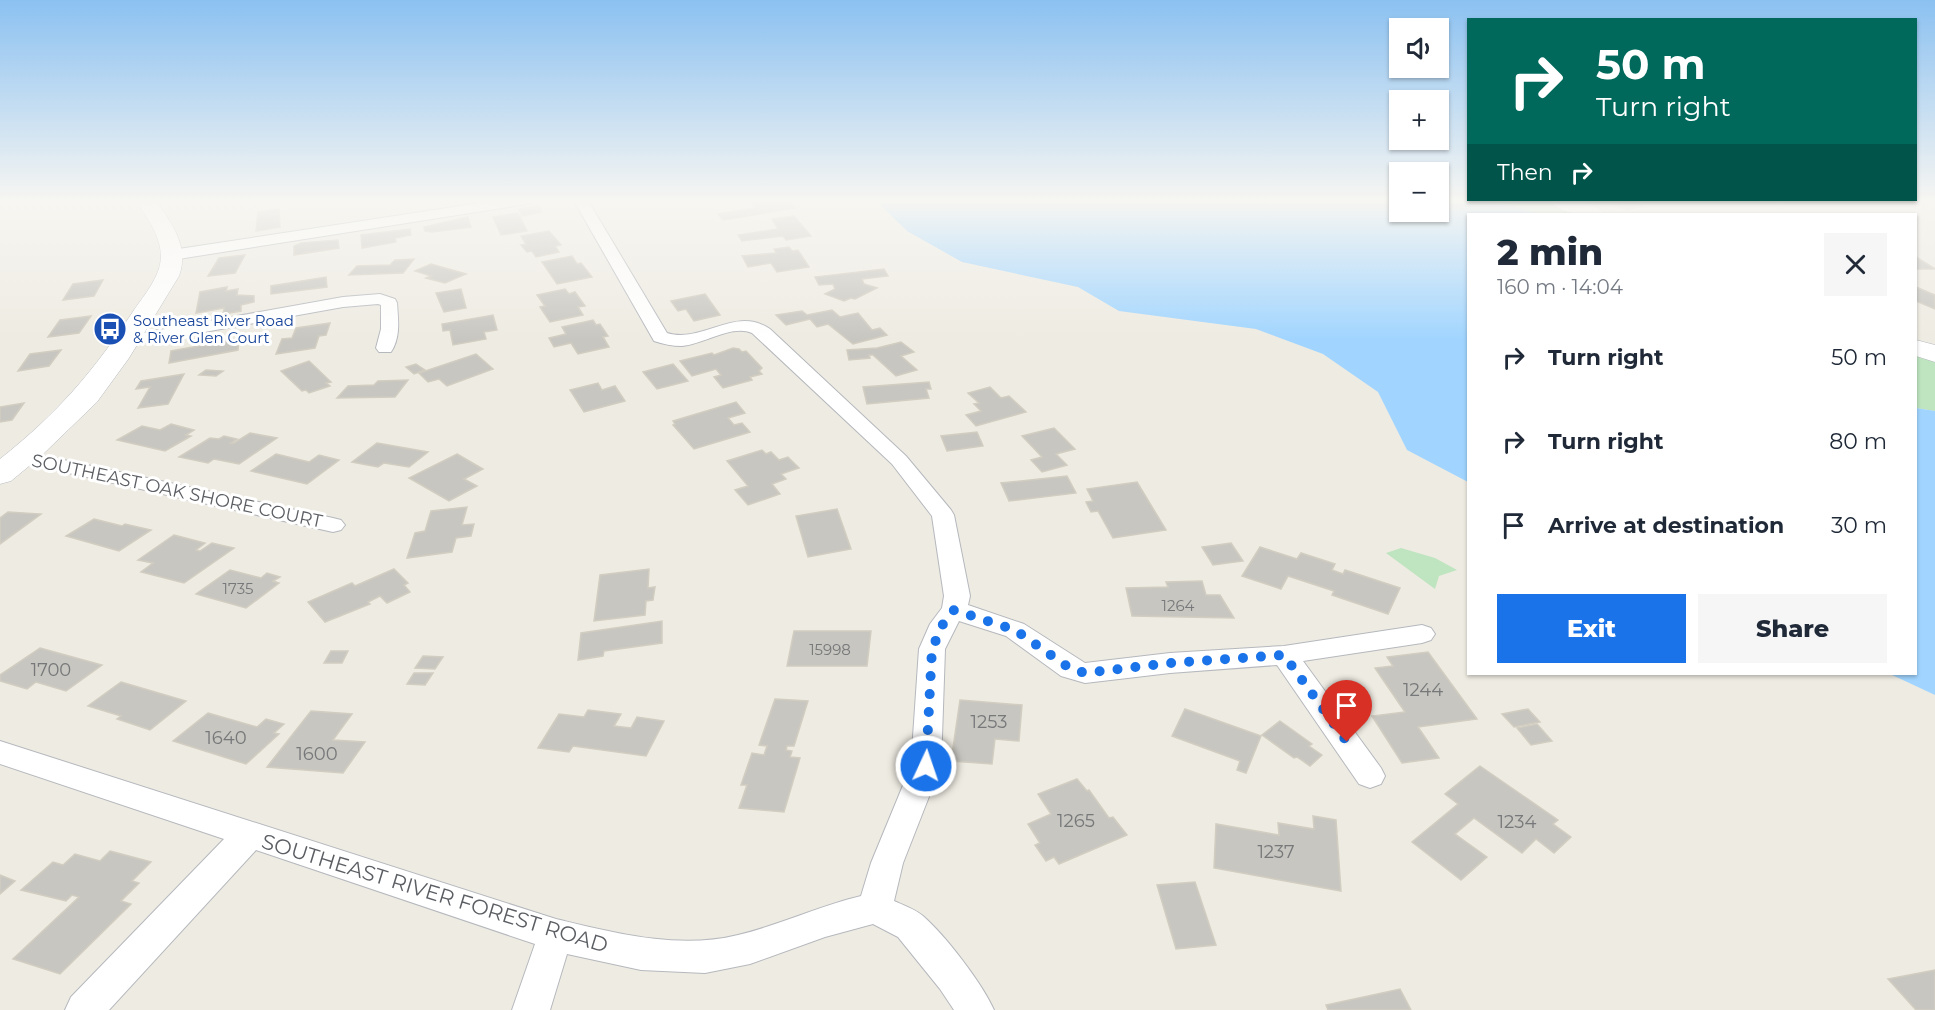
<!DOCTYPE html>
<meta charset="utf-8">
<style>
:root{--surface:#fff;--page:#f6f6f7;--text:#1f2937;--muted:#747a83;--accent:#1a73e8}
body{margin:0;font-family:Montserrat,sans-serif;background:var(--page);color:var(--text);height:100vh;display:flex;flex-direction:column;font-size:22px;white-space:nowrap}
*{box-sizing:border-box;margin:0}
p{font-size:20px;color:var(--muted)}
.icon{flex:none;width:33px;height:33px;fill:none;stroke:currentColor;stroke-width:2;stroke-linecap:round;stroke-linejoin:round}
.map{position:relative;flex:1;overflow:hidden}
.panel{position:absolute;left:1467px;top:213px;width:450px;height:462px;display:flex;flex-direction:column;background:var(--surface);border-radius:0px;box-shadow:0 2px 4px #0004}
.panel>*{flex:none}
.top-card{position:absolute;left:1467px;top:18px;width:450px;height:183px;border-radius:0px;box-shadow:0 2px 4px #0004;background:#00695c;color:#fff;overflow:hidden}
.buttons{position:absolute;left:1389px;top:18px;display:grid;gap:12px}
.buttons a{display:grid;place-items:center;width:60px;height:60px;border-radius:0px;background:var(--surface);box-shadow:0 2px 4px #0004;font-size:30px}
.pin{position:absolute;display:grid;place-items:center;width:51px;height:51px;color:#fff;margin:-62px -26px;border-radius:50% 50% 50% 0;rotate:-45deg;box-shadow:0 0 6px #0007}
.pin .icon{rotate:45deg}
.me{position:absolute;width:66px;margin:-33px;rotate:3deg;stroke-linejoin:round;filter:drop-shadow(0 0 4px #0008)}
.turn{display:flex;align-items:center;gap:21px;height:126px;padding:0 30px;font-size:27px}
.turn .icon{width:78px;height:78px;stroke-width:2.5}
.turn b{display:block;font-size:42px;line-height:51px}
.then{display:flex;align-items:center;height:57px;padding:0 30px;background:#0003;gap:12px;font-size:22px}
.round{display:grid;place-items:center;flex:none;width:63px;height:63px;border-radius:0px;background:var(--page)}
.headline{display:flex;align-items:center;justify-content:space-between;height:102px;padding:0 30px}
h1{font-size:36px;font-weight:800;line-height:45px}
.button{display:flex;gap:12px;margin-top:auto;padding:12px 30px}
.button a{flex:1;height:69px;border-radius:0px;background:var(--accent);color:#fff;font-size:24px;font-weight:800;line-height:69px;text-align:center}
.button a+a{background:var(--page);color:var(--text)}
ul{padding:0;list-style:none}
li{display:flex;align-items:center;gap:18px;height:84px;padding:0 30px}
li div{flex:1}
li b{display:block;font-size:22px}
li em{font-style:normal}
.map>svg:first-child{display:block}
.green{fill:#bee5bf}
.water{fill:#a1d5ff}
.building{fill:#c8c6c0;stroke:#d2cdc1;stroke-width:1.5}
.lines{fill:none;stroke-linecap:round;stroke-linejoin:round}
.street-casing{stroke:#b5b8bd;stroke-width:2}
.secondary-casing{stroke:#b6b9bf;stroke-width:1}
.street{fill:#fff;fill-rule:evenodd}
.secondary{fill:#fff;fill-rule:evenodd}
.route{stroke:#1a73e8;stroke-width:10;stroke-dasharray:0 18}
.labels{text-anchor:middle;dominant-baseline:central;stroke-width:6;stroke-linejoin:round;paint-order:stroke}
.far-transit-label{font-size:15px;fill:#164399;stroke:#fff;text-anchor:start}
.number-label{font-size:15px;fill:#76787a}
.street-label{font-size:18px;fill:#5b5e63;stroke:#fff}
.near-number-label{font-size:18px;fill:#76787a}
.near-street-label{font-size:21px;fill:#5b5e63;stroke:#fff}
</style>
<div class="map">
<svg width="1935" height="1010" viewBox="0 0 1935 1010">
<rect width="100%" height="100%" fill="#eeebe2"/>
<!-- green -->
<g class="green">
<path d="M1486 200H1549L1583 214H1538Z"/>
<path d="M1916 353 1935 359V411L1916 408Z"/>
<path d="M1401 548 1435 558 1457 570 1439 576 1435 589 1386 553Z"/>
</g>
<!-- water -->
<g class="water">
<path d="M876 199H1399L1400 212H1438L1439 199C1476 199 1502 201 1538 214H1468V482L1407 450 1378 392 1323 354 1256 329 1119 311 1078 287 962 262 907 231 877 202Z"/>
<path d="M1916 408 1935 411V695L1890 674H1916Z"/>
</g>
<!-- building -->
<g class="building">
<path d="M748 199H787L795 208 723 220 718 214 756 208Z"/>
<path d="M1626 200 1643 206 1627 210 1609 203Z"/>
<path d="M539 206 542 212 522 216 519 209Z"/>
<path d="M279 209 280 227 256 231 258 212Z"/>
<path d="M518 213 527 231 501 235 493 217Z"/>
<path d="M794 216 811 236 786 240 783 236 742 241 738 235 778 229 772 219Z"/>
<path d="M468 217 471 227 432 232 425 231 424 227Z"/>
<path d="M410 229 411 235 395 238 396 242 362 248 361 235Z"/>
<path d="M549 231 561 245 555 246 559 252 536 257 532 251 527 252 521 245 526 244 521 236Z"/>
<path d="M338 240 339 248 294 255V246L301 243Z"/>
<path d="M789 247 792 251 798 250 809 267 777 272 771 263 748 267 742 256 776 253 774 249Z"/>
<path d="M245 255 235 273 208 276 219 258Z"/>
<path d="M572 256 577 264 581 263 592 277 557 284 542 262Z"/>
<path d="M1916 257 1935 269H1916Z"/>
<path d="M414 259 403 273 349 275 357 266 390 265 395 260Z"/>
<path d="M431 264 466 274 445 283 426 278 431 276 415 271Z"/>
<path d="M884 269 888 276 862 279 864 284 877 288 855 299 851 298 844 301 825 294 835 289 833 284 819 285 815 277Z"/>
<path d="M326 277 327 287 271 294V286Z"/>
<path d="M103 280 94 296 63 300 73 284Z"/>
<path d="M227 287 226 291 238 289 237 295 254 296V302L241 305V311L223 314 224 308 196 313 200 292Z"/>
<path d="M1916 287 1935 295V309L1916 301Z"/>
<path d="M461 289 466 308 444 312 436 293Z"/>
<path d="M565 289 569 294 575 292 585 306 578 307 583 315 550 322 540 307 545 306 537 295Z"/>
<path d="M705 294 720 315 694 321 686 309 678 311 671 301Z"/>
<path d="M832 310 840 317 858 313 872 330 880 328 887 335 853 344 828 324 817 327 810 319 786 325 776 315 802 311 807 315Z"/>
<path d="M493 315 497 330 484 332 486 339 453 345 450 330 443 331 442 324Z"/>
<path d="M91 316 79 333 48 337 60 320Z"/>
<path d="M593 320 596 325 600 324 608 336 603 337 609 347 578 354 571 343 554 347 549 338 566 334 562 327Z"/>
<path d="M330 323 326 335 319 336 315 348 276 354 282 339 292 338 296 328Z"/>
<path d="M239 339 238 350 169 363 171 351Z"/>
<path d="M901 342 914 352 901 356 917 370 896 376 873 355H869L870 358 849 360 847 350 877 348Z"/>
<path d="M733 348 739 349 742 352 746 351 762 368 759 371 762 374 750 377 752 380 723 388 714 377 721 375 716 369 692 376 680 361 712 353 714 355Z"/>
<path d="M61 350 49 366 18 371 30 354Z"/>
<path d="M476 354 493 369 447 386 439 379 428 382 419 373Z"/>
<path d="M309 361 331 382 326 383 330 386 309 393 306 390 302 391 281 371Z"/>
<path d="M416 364 425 370 414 374 406 367Z"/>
<path d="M673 364 688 381 657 389 643 372Z"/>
<path d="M206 370 223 371 216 376 199 375Z"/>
<path d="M184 374 168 404 138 408 150 387 136 389 141 381Z"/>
<path d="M408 380 395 397 337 398 348 386 374 385 378 381Z"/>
<path d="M929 382 931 389H926L929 398 867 404 863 387Z"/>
<path d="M598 383 602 390 615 386 625 401 584 412 570 390Z"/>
<path d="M990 387 1001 398 1009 396 1026 412 976 426 966 415 981 411 974 404 979 403 968 393Z"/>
<path d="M736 402 745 413 728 418 734 425 742 423 750 432 694 449 673 425 675 424 673 421Z"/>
<path d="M24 403 12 420 0 422V407Z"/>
<path d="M171 424 194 430 186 435 191 436 165 451 117 440 142 426 160 430Z"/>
<path d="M1054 428 1075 449 1056 454 1067 465 1042 472 1031 460 1042 457 1022 436Z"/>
<path d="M977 432 983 446 947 451 941 436Z"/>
<path d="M250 433 277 438 239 464 214 459 208 463 179 457 210 438 219 439 224 436 237 439 231 443H234Z"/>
<path d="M377 443 428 452 409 467 384 463 378 467 352 462Z"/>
<path d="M762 450 766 454 771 452 779 460 788 457 799 468 781 474 786 479 772 484 780 494 748 505 735 490 748 486 727 461Z"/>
<path d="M276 454 309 462 319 455 339 460 307 484 251 471Z"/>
<path d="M457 454 483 469 464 479 477 486 449 501 409 478Z"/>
<path d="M1067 476 1076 493 1009 501 1001 483Z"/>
<path d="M1137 482 1166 530 1113 538 1098 511 1091 512 1086 502 1093 501 1087 489Z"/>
<path d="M467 507 462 525 474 524 471 536 456 538 452 552 407 558 415 533 425 531 431 511Z"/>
<path d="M837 509 851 549 808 557 796 516Z"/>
<path d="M8 512 41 514 0 544V518Z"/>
<path d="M94 519 122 526 125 524 151 530 119 551 66 536Z"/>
<path d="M174 535 205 543 196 550 200 551 212 543 234 548 184 583 141 572 153 563 138 560Z"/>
<path d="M1231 543 1243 561 1213 565 1202 547Z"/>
<path d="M1260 547 1297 559 1301 553 1335 564 1332 570 1343 574 1345 570 1400 588 1388 614 1332 595 1334 591 1288 576 1281 589 1242 576Z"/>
<path d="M394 569 408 583 404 585 410 592 387 603 380 596 368 602 370 604 325 622 308 602 352 583 355 586Z"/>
<path d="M649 569 648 588 655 587 653 600 646 601 645 615 594 621 600 575Z"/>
<path d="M230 570 261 578 267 573 280 577 273 581 279 583 246 608 196 594Z"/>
<path d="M1202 581 1206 595H1220L1234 618 1132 616 1126 588 1168 587 1166 582Z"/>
<path d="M662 621V643L604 651 603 656 578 660 581 633Z"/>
<path d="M794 631H871L867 666H787Z"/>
<path d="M40 648 102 665 66 691 36 682 27 689 0 681V675Z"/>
<path d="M331 651H348L342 663H324Z"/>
<path d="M1428 652 1477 719 1418 727 1439 758 1402 763 1372 716 1405 712 1375 668 1393 666 1387 657Z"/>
<path d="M423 656 443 657 435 669 415 668Z"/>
<path d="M414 673H433L425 685 407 684Z"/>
<path d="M121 682 186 701 150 730 117 719 121 716 88 706Z"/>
<path d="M775 699 808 701 794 746H787L786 750 792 751 790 757 800 758 784 812 739 808 747 785H741L752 753 764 755 767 746 759 745Z"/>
<path d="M960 700 1022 705 1019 741 995 739 992 764 951 761Z"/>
<path d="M1185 709 1261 736 1246 773 1237 770 1240 761 1172 736Z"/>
<path d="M1528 709 1540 722 1514 727 1502 714Z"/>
<path d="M588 710 621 714 614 726 631 728 637 717 664 721 646 756 573 746 569 752 538 748 559 714 584 717Z"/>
<path d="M311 711 352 714 333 740 365 742 343 773 267 767Z"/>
<path d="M208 713 257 727 266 719 284 724 274 733 279 734 246 764 173 741Z"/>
<path d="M1280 721 1312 744 1309 746 1322 755 1310 766 1297 757 1294 758 1262 735Z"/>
<path d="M1537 724 1552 741 1531 745 1517 728Z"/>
<path d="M1480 766 1558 820 1553 824 1571 837 1554 853 1536 839 1522 853 1474 818 1455 834 1487 857 1461 880 1412 842 1458 804 1445 794Z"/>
<path d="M1077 779 1087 791 1089 790 1109 818 1113 817 1127 835 1059 864 1054 857 1046 861 1035 845 1040 843 1028 824 1051 814 1038 794Z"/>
<path d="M1313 816 1336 820 1341 891 1214 868 1216 824 1279 835 1278 823 1314 829Z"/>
<path d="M110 851 151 862 132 881 139 883 121 901 131 904 60 974 13 959 79 897 72 895 66 901 21 890 53 862 63 865 75 854 100 861Z"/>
<path d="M0 875 15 881 0 894Z"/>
<path d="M1195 882 1216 945 1176 949 1157 885Z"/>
<path d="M1935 970V1010H1916L1888 979Z"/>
<path d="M1400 989 1411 1010H1328L1326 1005Z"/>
</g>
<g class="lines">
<defs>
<g id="street">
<path d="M506 199H540L533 203 172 260 164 255 172 250Z"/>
<path d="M573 199H587L667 333C703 344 735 305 770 329L906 456 951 510 954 515 970 596 968 605 1024 624 1085 663 1170 653 1284 646 1422 625 1431 628 1435 634 1431 640 1422 643 1303 661 1381 768 1385 776 1381 784 1370 788 1359 784 1277 665 1170 673 1085 683 1061 676 1006 636 959 621 945 649 941 766 903 863 894 901C903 905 915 909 923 916 945 935 982 983 994 1010H954L940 989 898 937 873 924 825 937 750 964 705 973 641 970 567 954 550 1010H512L535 944 256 850 109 1010H65L71 997 224 839 0 764V741L556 919C615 933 678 950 738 935 780 925 819 906 861 896L871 863 911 766 919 649 930 624 942 608 944 596 932 516 892 464 752 333C732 324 704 344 682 346 672 346 663 344 654 341Z"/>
<path d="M380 294 395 299 397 303C398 319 401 337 391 352H379L376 348 381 329V305L378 304 343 307 126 346 120 345 117 341 120 337 126 336 343 297Z"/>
<path d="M22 451 333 518 341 520 345 525 341 530 333 532 15 461 11 457 15 453Z"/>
</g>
<g id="secondary">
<path d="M135 199H155C171 223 190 246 179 276L129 358 97 402 40 457 11 481 0 484V459C58 413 94 371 134 310 145 294 160 277 161 257 161 235 146 217 135 199Z"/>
<path d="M1550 200C1566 198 1594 199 1604 214 1588 216 1560 215 1550 200Z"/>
<path d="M1916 340 1935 345V362L1916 356Z"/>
</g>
</defs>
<!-- street casing -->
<use href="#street" class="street-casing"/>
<!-- secondary casing -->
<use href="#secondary" class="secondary-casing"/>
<!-- street -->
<use href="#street" class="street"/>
<!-- secondary -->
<use href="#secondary" class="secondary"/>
</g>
<!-- sky -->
<linearGradient id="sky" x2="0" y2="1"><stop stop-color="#8bc1f1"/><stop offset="0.59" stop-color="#f7f6f2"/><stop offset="1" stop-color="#f7f6f2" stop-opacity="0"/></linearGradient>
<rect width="1935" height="340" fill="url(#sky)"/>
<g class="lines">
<!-- route -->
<path class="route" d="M926 766 932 649 943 624 954 610 1015 630 1071 669 1085 673 1170 663 1284 655 1347 742"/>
</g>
<!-- icons -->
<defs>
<symbol id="bus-disc" viewBox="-11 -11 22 22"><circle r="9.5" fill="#1a4fb4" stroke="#fff"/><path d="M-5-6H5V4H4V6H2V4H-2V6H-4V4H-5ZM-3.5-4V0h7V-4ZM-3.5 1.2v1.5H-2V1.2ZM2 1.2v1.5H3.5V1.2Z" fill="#fff"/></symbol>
</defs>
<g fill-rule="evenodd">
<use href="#bus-disc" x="91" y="310" width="38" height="38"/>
</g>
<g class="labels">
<!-- far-transit labels -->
<g class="far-transit-label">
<text x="133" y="320">Southeast River Road<tspan x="133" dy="17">&amp; River Glen Court</tspan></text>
</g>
<!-- number labels -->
<g class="number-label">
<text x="238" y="588">1735</text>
<text x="1178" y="605">1264</text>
<text x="830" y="649">15998</text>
</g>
<!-- street labels -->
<g class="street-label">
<text transform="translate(177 491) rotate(12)">SOUTHEAST OAK SHORE COURT</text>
</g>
<!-- near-number labels -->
<g class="near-number-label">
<text x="51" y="670">1700</text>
<text x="1423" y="690">1244</text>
<text x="989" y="722">1253</text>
<text x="226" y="738">1640</text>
<text x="317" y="754">1600</text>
<text x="1076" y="821">1265</text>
<text x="1517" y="822">1234</text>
<text x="1276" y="852">1237</text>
</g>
<!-- near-street labels -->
<g class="near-street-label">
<text transform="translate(435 893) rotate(17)">SOUTHEAST RIVER FOREST ROAD</text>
</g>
</g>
</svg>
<div class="buttons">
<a><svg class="icon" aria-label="sound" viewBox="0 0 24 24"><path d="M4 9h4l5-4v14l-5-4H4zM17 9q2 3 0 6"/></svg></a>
<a>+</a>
<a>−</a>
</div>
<div class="pin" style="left:1347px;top:742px;background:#d93025"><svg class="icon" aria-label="arrive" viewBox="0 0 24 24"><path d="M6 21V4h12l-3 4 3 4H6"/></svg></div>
<svg class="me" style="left:926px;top:766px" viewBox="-20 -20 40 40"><circle r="17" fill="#1a73e8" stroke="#fff" stroke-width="3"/><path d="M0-11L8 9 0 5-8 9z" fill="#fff"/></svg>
<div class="top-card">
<div class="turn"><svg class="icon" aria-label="right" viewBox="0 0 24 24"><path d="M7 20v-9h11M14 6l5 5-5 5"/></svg><div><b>50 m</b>Turn right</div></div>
<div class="then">Then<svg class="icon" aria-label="right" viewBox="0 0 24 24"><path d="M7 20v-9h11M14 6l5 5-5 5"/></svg></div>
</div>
<section class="panel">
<div class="headline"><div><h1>2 min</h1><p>160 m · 14:04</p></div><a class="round"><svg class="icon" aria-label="close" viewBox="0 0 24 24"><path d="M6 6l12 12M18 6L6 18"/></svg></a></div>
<ul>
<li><svg class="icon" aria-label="right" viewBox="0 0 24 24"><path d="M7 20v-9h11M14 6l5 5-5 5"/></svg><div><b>Turn right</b></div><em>50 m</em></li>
<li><svg class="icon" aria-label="right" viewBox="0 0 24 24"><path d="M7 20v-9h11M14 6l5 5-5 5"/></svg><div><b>Turn right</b></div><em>80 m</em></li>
<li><svg class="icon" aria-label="arrive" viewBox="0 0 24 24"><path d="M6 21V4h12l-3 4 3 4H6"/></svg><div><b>Arrive at destination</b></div><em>30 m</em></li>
</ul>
<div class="button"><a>Exit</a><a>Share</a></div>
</section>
</div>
